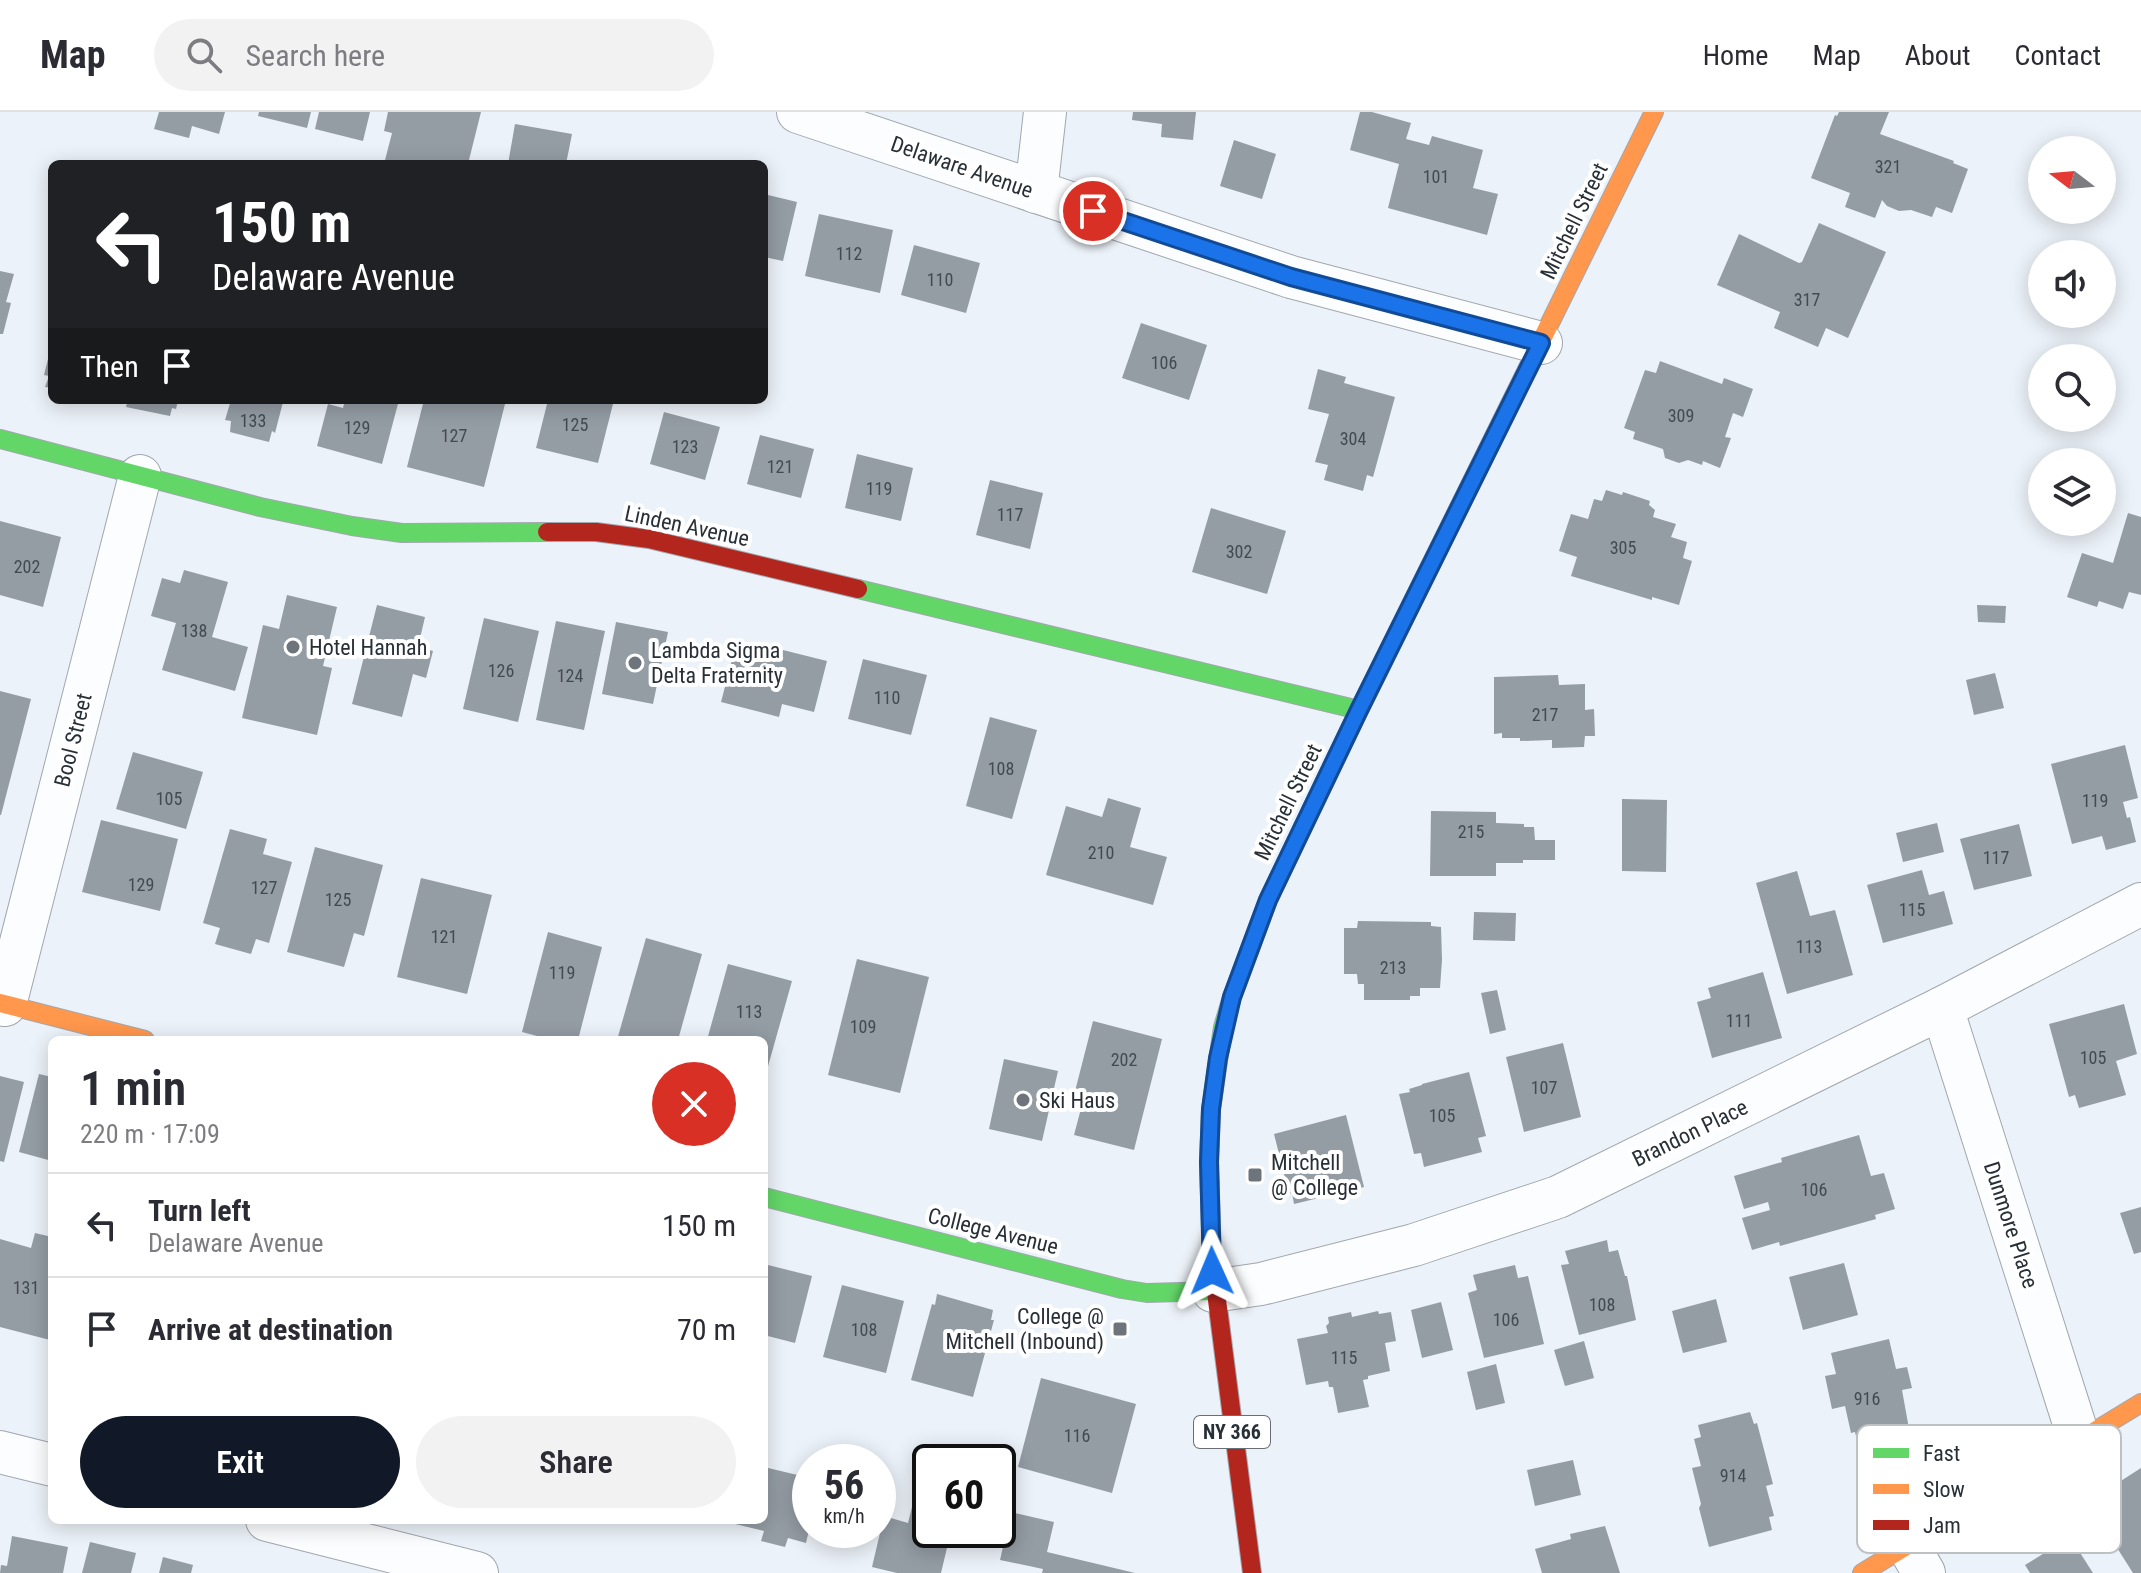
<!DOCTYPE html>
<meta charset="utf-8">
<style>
:root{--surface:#fff;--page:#f2f2f3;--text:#2b2b33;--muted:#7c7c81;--line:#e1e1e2;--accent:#111827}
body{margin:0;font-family:"Roboto Condensed",sans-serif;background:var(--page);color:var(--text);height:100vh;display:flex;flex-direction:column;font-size:30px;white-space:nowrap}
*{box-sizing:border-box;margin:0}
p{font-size:26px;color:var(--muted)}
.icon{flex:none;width:44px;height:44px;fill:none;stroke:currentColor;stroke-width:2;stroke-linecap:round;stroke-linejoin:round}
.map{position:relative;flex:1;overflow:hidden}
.panel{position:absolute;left:48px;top:924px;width:720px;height:488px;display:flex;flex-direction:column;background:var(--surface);border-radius:12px;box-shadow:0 4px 20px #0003}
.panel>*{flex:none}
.guide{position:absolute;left:48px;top:48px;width:720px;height:244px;border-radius:12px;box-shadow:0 4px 20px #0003;background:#202124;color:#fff;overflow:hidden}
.needle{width:52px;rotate:286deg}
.tools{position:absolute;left:2028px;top:24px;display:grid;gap:16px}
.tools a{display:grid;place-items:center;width:88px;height:88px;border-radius:50%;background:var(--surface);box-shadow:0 4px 20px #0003;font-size:40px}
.speed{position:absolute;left:792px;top:1332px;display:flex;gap:16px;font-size:40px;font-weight:700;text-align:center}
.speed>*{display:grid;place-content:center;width:104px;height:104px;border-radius:50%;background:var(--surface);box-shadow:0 4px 20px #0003;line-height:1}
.speed small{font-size:20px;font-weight:400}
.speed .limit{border:4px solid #111;border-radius:12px;background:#fff;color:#111}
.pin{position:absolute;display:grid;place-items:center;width:68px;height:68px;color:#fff;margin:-34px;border:4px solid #fff;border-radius:50%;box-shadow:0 2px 8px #0007}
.me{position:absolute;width:88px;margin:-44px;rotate:359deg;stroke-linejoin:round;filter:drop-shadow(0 0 6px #0008)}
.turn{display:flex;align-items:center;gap:28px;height:168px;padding:0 32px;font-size:36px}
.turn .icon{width:104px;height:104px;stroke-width:2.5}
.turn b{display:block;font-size:56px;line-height:68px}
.then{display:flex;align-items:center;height:76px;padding:0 32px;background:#0003;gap:16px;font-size:30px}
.round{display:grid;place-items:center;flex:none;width:84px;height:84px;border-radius:42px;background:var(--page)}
.headline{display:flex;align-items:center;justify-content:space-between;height:136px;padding:0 32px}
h1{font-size:48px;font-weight:600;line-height:60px}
.action{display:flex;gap:16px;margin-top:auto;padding:16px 32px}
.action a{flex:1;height:92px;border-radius:48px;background:var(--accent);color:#fff;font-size:32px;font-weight:600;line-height:92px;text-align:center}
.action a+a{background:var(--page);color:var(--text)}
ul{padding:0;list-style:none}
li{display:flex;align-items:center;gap:24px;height:104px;padding:0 32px;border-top:2px solid var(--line)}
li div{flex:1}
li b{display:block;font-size:30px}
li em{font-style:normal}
header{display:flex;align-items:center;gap:48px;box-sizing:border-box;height:112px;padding:0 40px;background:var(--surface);border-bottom:2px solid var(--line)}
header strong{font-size:38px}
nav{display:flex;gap:44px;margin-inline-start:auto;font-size:28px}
.search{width:560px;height:72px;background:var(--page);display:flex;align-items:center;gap:20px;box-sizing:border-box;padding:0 28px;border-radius:44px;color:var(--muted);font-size:30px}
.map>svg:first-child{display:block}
.building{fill:#949ca4}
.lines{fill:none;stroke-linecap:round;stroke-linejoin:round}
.street-casing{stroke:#a2a7ae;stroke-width:44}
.fast-casing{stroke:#a2a7ae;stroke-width:20}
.slow-casing{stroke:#a2a7ae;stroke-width:20}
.jam-casing{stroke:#a2a7ae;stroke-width:20}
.street{stroke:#fcfdfe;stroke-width:42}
.fast{stroke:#63d668;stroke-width:18}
.slow{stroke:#ff974d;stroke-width:18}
.jam{stroke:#b3261e;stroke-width:18}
.route-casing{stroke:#114b97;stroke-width:20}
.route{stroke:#1a73e8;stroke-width:14}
.poi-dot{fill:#6d747b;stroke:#fff;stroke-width:3}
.labels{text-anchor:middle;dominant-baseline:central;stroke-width:8;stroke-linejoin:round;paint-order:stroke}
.number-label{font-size:18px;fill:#434b52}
.shield{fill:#fff;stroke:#686e73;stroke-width:2}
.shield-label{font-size:20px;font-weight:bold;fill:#283037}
.street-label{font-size:22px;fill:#283037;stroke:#fff}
.poi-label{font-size:22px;fill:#283037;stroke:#fff;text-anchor:start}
.key{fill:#fff;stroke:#bec1c3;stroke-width:2}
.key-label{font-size:22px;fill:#283037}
</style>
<header>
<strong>Map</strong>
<div class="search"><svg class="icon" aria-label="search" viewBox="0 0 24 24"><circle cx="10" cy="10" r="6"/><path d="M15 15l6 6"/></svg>Search here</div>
<nav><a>Home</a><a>Map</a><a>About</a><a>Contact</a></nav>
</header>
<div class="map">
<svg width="2141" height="1461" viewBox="0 0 2141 1461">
<rect width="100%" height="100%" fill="#ecf2f9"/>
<!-- building -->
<g class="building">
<path d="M159 0H225L219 22 192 14 189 26 154 17Z"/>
<path d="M259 0H311L307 16 258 4Z"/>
<path d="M319 0H370L363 29 315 17Z"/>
<path d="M388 0H481L468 52H384L392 21 384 19Z"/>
<path d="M1133 0H1196L1193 28 1161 25 1162 12 1132 8Z"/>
<path d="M1360 0H1372L1411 11 1406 27 1429 33 1432 24 1483 38 1473 76 1498 82 1487 123 1388 96 1399 52 1350 38Z"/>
<path d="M1839 0H1889L1880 22 1954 49 1953 51 1968 57 1952 101 1936 95 1932 105 1911 98 1899 99 1887 94 1882 88 1875 106 1845 95 1850 81 1811 66 1835 3 1837 4Z"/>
<path d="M515 12 572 22 566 52H508Z"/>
<path d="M1234 28 1276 42 1262 87 1220 74Z"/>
<path d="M764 82 797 90 783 149 764 145Z"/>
<path d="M819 102 893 118 880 181 805 164Z"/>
<path d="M1819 111 1886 140 1848 226 1826 216 1818 235 1774 216 1780 200 1717 173 1739 122 1799 151 1802 150Z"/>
<path d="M914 133 980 151 966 201 901 183Z"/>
<path d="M0 159 14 162 6 190 11 191 3 222H0Z"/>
<path d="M1141 211 1207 233 1189 288 1122 266Z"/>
<path d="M51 235H52V276L45 275 49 264 44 263Z"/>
<path d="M1660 249 1722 272 1724 266 1753 277 1743 305 1733 301 1725 325 1731 326 1720 356 1703 349 1702 353 1688 348 1679 351 1665 346 1663 337 1633 327 1635 320 1624 316 1645 258 1656 261Z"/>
<path d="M1318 257 1346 265 1344 271 1395 285 1373 365 1367 363 1363 379 1324 368 1328 353 1315 350 1329 302 1308 297Z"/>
<path d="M128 288H178L176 297 172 296 170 304 126 295Z"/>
<path d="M231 288H290L289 292 283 290 275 321 272 319 269 330 230 320 231 309 225 308Z"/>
<path d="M345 288H399L382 352 317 334 328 292 343 296Z"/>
<path d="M424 288H506L484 375 407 355Z"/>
<path d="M548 288H614L598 351 536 336Z"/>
<path d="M664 300 720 315 705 368 650 352Z"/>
<path d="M760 323 814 337 801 386 747 372Z"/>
<path d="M857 342 913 356 901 409 845 396Z"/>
<path d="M990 368 1043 381 1030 437 976 423Z"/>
<path d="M1606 378 1622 383 1623 380 1650 389 1649 393 1655 398 1653 405 1676 412 1671 425 1687 430 1683 446 1692 449 1679 493 1652 485V488L1571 464 1577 445 1559 439 1571 402 1588 407 1594 387 1602 389Z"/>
<path d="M1211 396 1286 419 1267 482 1192 460Z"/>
<path d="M2128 401 2141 405V483L2129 480 2123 497 2099 489 2097 495 2067 485 2082 441 2113 451Z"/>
<path d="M0 409 61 425 43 495 0 483Z"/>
<path d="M184 458 228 470 212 525 248 535 235 579 162 558 176 511 151 504 162 466 180 471Z"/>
<path d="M287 483 337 495 323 554 332 556 317 623 242 606 263 513 279 517Z"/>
<path d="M377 493 425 505 418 535 433 539 426 566 413 562 402 605 352 592Z"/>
<path d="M1977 493 2006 494 2005 511 1978 510Z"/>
<path d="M484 506 539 519 518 610 463 597Z"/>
<path d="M556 509 605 519 584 618 536 608Z"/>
<path d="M616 510 668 520 653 592 602 582Z"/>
<path d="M755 531 827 549 814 600 782 592 779 605 721 590 733 544 751 549Z"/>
<path d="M863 547 927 563 911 623 848 607Z"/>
<path d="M1995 561 2004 596 1974 603 1966 568Z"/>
<path d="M1558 563 1559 573 1585 572V598L1594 597 1595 624H1585L1584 635 1552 636V628L1520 629V626H1502V621L1494 622V565Z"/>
<path d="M0 579 31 587 1 703H0Z"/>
<path d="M990 605 1037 618 1012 707 966 694Z"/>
<path d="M2125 633 2138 686 2123 690 2127 706 2130 705 2136 730 2106 738 2102 724 2072 732 2051 652Z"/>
<path d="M133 640 203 660 186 717 116 697Z"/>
<path d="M1108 686 1141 696 1130 735 1167 745 1153 793 1046 763 1066 694 1102 705Z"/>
<path d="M1622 687 1667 688 1666 760 1622 759Z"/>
<path d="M1431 699 1496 700V711L1524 712V715H1534L1535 728H1555V748H1523V751H1496V764H1430Z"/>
<path d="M101 708 178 727 160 799 82 780Z"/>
<path d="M1937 711 1944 740 1903 750 1896 721Z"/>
<path d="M2019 712 2032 764 1974 778 1960 727Z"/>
<path d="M230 717 267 727 263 742 292 750 269 831 256 827 251 842 215 832 220 816 203 811Z"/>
<path d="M315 735 383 753 364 824 354 821 344 855 287 840Z"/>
<path d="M1922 758 1929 783 1944 779 1953 812 1883 831 1867 773Z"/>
<path d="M1797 759 1810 804 1835 798 1853 863 1787 882 1756 771Z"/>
<path d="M421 766 492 783 467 882 397 865Z"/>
<path d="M1474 800 1516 801 1515 829 1473 828Z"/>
<path d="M1358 809 1431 810V814L1441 815 1442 848 1440 876H1420V884H1410V888H1364V872H1358L1357 862H1344V816H1357Z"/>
<path d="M548 820 602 835 578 928H552L522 920Z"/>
<path d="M646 826 702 842 678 928H617Z"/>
<path d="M857 847 929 865 900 981 828 963Z"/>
<path d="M728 852 792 869 765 965 764 928H707Z"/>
<path d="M1763 860 1782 926 1712 946 1697 890 1711 886 1708 876Z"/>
<path d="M1497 878 1506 918 1490 922 1481 881Z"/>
<path d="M2124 892 2137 942 2116 949 2126 983 2079 996 2075 983 2069 985 2049 912Z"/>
<path d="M1093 909 1162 927 1134 1038 1074 1023 1083 989 1073 987Z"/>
<path d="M1563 931 1581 1005 1524 1020 1506 945Z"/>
<path d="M1004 947 1058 959 1042 1029 989 1017Z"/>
<path d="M1469 960 1486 1024 1478 1026 1482 1040 1424 1055 1421 1041 1414 1042 1399 982 1410 980 1409 977 1422 973V972Z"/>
<path d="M39 962 52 965V1049L19 1040Z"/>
<path d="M0 964 24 970 4 1050 0 1049Z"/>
<path d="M1346 1003 1364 1075 1294 1092 1292 1081 1289 1082 1274 1022Z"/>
<path d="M1859 1023 1871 1064 1884 1061 1895 1097 1875 1103 1876 1107 1780 1134 1779 1130 1752 1138 1742 1106 1770 1098 1768 1090 1744 1097 1734 1064 1782 1050 1781 1046Z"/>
<path d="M2141 1095V1140L2134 1142 2120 1101Z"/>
<path d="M35 1121 52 1125V1221L50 1228 0 1215V1127L31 1136Z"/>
<path d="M1607 1128 1609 1140 1618 1138 1625 1164H1627L1636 1208 1579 1223 1561 1153 1569 1152 1565 1139Z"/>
<path d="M1844 1151 1858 1203 1803 1218 1789 1165Z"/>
<path d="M764 1152 812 1164 795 1231 764 1223Z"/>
<path d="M1515 1153 1518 1166 1528 1164 1544 1232 1484 1246 1468 1181 1477 1178 1473 1163Z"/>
<path d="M842 1173 904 1189 886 1261 823 1245Z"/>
<path d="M937 1182 993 1198 991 1208H994L973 1285 911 1268 932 1192 935 1193Z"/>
<path d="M1716 1187 1727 1230 1683 1241 1672 1199Z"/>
<path d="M1441 1190 1453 1238 1422 1246 1411 1198Z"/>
<path d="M1378 1199 1379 1202 1391 1200 1396 1229 1385 1231 1390 1259 1368 1264V1267L1363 1268 1369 1295 1338 1301 1333 1275H1329L1328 1269 1306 1273 1297 1227 1328 1221 1326 1214 1329 1211 1328 1205 1351 1200 1352 1205Z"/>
<path d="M1889 1227 1896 1257 1907 1255 1912 1276 1902 1278 1911 1328 1860 1340 1855 1320 1851 1321 1845 1294 1832 1297 1825 1264 1836 1262 1831 1241Z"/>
<path d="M1584 1229 1594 1266 1565 1274 1554 1238Z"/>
<path d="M1496 1252 1505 1291 1476 1298 1467 1260Z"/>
<path d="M1041 1266 1136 1292 1112 1381 1018 1355Z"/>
<path d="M1750 1300 1754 1312 1757 1311 1773 1372 1766 1374 1774 1404 1769 1405 1772 1418 1709 1435 1699 1396 1701 1392 1692 1356 1701 1354 1694 1327 1701 1325 1698 1313Z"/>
<path d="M1573 1348 1581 1383 1535 1394 1527 1358Z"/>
<path d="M764 1355 810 1366V1414L806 1431 788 1426 785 1435 761 1429 764 1419 723 1409 764 1408Z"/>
<path d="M2141 1356V1461H2133L2088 1390Z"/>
<path d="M915 1383 930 1386V1418L951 1419 941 1461H897L872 1455 884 1404 908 1411Z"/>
<path d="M1011 1400 1054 1410 1047 1440 1135 1461H1042L1043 1457 1000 1448Z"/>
<path d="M1605 1414 1620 1461H1542L1535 1437 1571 1427 1570 1422Z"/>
<path d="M12 1424 68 1435 63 1461H0L1 1453 7 1454Z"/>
<path d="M2070 1425 2093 1461H2030L2025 1453Z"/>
<path d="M90 1430 136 1441 131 1461H82Z"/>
<path d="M163 1445 193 1453 191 1461H159Z"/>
</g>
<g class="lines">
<defs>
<g id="street">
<path d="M798 0 1291 165 1541 231"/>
<path d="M1036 80 1045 0"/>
<path d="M5 893 140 364"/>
<path d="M1942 896 2080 1330"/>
<path d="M1213 1179 1261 1172 1414 1133 1558 1085 1942 896 2141 792"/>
<path d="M0 1340 52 1353"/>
<path d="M267 1408 477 1461"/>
<path d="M1907 1432 1924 1461"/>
</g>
<g id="fast">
<path d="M0 327 260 395 352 414 402 421 547 420"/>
<path d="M858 477 1359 598"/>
<path d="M764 1085 1122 1177 1147 1181 1213 1179"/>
<path d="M1212 1149 1209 1050 1211 997 1223 915 1232 885 1268 788 1361 594"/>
</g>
<g id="slow">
<path d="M1361 594 1654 0"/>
<path d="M0 891 145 928"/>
<path d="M1862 1461 2141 1291"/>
</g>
<g id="jam">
<path d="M547 420H596L649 427 858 477"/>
<path d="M1212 1149 1252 1461"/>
</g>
</defs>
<!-- street casing -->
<use href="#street" class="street-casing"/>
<!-- fast casing -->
<use href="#fast" class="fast-casing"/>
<!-- slow casing -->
<use href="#slow" class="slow-casing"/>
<!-- jam casing -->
<use href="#jam" class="jam-casing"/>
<!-- street -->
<use href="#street" class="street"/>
<!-- fast -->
<use href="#fast" class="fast"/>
<!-- slow -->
<use href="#slow" class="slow"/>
<!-- jam -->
<use href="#jam" class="jam"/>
</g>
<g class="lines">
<defs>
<path id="route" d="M1093 99 1291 165 1541 231 1359 598 1268 788 1232 885 1218 946 1211 997 1209 1050 1212 1159"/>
</defs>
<!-- route casing -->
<use href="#route" class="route-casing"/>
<!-- route -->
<use href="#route" class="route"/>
</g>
<!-- markers -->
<g class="poi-dot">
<circle cx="293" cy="535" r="8"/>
<circle cx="635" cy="551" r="8"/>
<circle cx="1023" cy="988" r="8"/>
<rect x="1247" y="1055" width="16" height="16" rx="4"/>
<rect x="1112" y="1209" width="16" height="16" rx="4"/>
</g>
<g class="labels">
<!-- number labels -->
<g class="number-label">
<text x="1888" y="54">321</text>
<text x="1436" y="64">101</text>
<text x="849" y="141">112</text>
<text x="940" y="167">110</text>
<text x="1807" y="187">317</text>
<text x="1164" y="250">106</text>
<text x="1681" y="303">309</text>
<text x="253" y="308">133</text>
<text x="575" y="312">125</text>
<text x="357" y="315">129</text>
<text x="454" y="323">127</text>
<text x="1353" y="326">304</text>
<text x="685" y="334">123</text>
<text x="780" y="354">121</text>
<text x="879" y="376">119</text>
<text x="1010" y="402">117</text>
<text x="1623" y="435">305</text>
<text x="1239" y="439">302</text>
<text x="27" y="454">202</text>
<text x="194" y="518">138</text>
<text x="501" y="558">126</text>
<text x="570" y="563">124</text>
<text x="887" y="585">110</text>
<text x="1545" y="602">217</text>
<text x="1001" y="656">108</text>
<text x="169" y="686">105</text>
<text x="2095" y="688">119</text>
<text x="1471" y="719">215</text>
<text x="1101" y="740">210</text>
<text x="1996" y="745">117</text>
<text x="141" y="772">129</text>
<text x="264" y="775">127</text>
<text x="338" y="787">125</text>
<text x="1912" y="797">115</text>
<text x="444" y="824">121</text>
<text x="1809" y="834">113</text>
<text x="1393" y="855">213</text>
<text x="562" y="860">119</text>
<text x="749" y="899">113</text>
<text x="1739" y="908">111</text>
<text x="863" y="914">109</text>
<text x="2093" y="945">105</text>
<text x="1124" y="947">202</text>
<text x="1544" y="975">107</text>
<text x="1442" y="1003">105</text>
<text x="1814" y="1077">106</text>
<text x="26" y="1175">131</text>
<text x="1602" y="1192">108</text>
<text x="1506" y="1207">106</text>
<text x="864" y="1217">108</text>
<text x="1344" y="1245">115</text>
<text x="1867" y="1286">916</text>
<text x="1077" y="1323">116</text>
<text x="1733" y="1363">914</text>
</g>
<!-- shield labels -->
<rect class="shield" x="1194" y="1304" width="76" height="32" rx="6"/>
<g class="shield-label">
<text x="1232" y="1320">NY 366</text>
</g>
<!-- street labels -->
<g class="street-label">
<text transform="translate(962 55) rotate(19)">Delaware Avenue</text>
<text transform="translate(1574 109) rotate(-64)">Mitchell Street</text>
<text transform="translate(687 414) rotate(12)">Linden Avenue</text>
<text transform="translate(73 628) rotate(-76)">Bool Street</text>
<text transform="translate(1288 690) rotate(-64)">Mitchell Street</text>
<text transform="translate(1690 1021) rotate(-26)">Brandon Place</text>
<text transform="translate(2011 1113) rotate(72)">Dunmore Place</text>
<text transform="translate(993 1119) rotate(14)">College Avenue</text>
</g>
<!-- poi labels -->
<g class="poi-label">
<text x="309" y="535">Hotel Hannah</text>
<text x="651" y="538">Lambda Sigma<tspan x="651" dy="25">Delta Fraternity</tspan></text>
<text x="1039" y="988">Ski Haus</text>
<text x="1271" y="1050">Mitchell<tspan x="1271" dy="25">@ College</tspan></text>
<text x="1104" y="1204" text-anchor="end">College @<tspan x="1104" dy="25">Mitchell (Inbound)</tspan></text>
</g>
</g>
<!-- legend -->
<rect x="1857" y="1313" width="264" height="128" rx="12" class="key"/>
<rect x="1873" y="1336" width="36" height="10" fill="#63d668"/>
<rect x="1873" y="1372" width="36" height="10" fill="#ff974d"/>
<rect x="1873" y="1408" width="36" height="10" fill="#b3261e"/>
<g class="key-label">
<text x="1923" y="1349">Fast</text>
<text x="1923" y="1385">Slow</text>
<text x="1923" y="1421">Jam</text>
</g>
</svg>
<div class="tools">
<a><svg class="needle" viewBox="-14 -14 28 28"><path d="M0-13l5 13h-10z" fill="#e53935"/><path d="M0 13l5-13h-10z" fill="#7c7c81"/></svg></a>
<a><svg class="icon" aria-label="sound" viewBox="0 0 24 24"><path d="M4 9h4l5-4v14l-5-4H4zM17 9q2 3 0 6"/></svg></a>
<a><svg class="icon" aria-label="search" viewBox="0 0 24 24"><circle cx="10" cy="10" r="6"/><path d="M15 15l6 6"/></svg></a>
<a><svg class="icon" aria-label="layers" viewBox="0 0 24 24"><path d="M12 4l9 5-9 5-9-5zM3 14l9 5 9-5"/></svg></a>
</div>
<div class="speed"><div>56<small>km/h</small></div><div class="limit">60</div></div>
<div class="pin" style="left:1093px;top:99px;background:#d93025"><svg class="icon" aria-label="arrive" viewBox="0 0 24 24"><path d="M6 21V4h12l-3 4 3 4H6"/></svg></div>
<svg class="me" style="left:1212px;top:1159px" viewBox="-20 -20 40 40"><path d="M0-17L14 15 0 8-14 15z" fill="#1a73e8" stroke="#fff" stroke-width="4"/></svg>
<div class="guide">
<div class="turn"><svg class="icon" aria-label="left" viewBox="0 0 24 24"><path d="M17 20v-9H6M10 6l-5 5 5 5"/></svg><div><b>150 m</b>Delaware Avenue</div></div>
<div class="then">Then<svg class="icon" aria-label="arrive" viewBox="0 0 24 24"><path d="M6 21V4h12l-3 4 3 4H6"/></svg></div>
</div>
<section class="panel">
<div class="headline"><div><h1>1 min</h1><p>220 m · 17:09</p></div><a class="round" style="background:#d93025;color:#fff"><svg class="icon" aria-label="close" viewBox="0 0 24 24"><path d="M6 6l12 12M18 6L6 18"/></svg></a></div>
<ul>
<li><svg class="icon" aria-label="left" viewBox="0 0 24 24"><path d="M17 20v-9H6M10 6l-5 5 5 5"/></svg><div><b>Turn left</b><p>Delaware Avenue</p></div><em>150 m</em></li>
<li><svg class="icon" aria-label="arrive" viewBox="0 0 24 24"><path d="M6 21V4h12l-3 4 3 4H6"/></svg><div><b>Arrive at destination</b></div><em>70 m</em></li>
</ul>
<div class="action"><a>Exit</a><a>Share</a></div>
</section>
</div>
